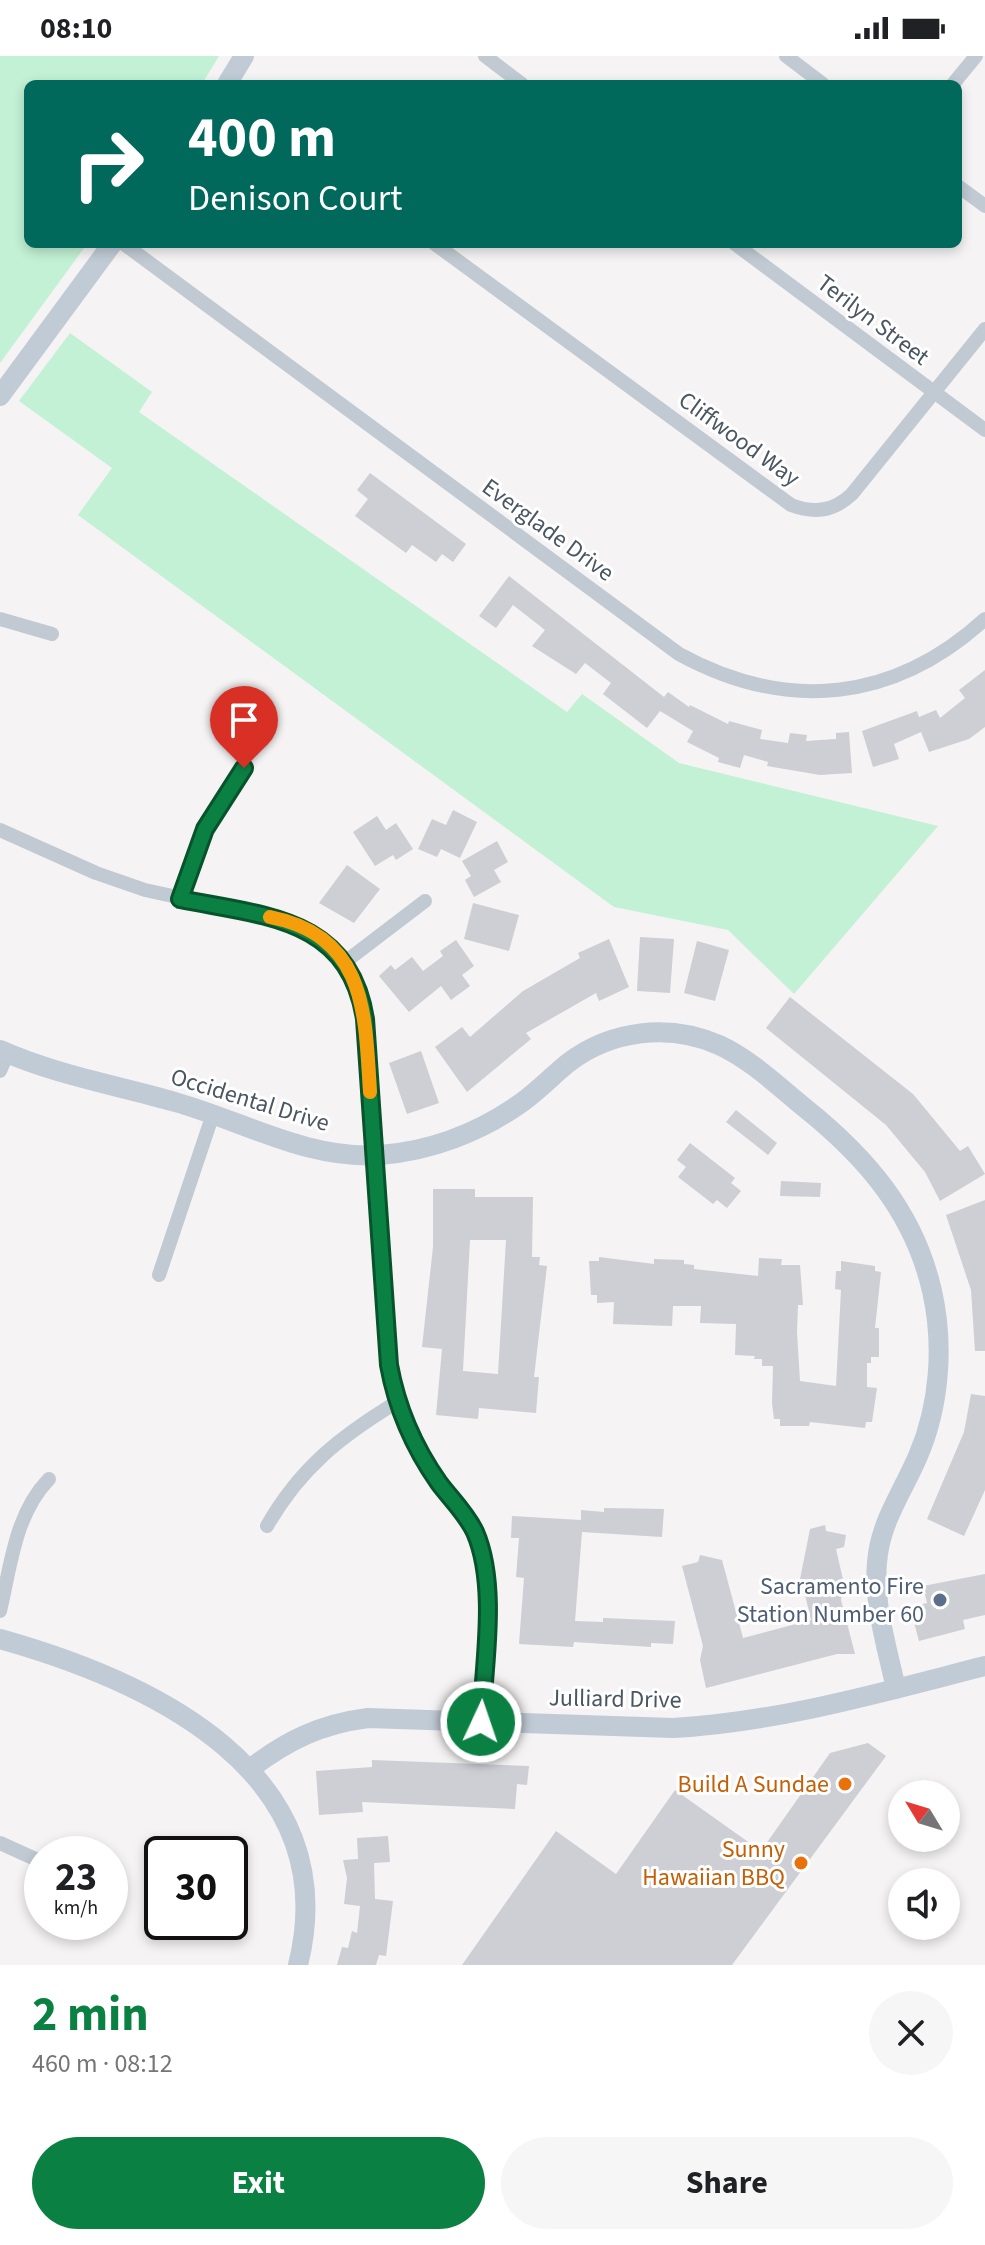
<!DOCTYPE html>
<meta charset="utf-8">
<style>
:root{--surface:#fff;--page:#f6f6f6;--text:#202124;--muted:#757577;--accent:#0b8043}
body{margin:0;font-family:"Source Sans 3",sans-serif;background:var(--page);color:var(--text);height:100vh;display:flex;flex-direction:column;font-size:30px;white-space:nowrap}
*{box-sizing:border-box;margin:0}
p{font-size:26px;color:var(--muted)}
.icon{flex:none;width:44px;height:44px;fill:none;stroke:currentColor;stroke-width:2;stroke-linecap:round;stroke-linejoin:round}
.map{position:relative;height:1909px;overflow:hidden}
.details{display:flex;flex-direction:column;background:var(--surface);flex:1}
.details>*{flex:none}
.hud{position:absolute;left:24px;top:24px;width:938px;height:168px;border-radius:12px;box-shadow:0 4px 12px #0003;background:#00695c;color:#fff;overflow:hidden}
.needle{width:52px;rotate:308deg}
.fabs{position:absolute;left:888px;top:1724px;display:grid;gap:16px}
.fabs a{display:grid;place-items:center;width:72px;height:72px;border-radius:50%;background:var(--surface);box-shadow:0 4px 12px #0003;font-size:40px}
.speed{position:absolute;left:24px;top:1780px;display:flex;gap:16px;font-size:40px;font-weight:700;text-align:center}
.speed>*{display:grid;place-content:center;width:104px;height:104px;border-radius:50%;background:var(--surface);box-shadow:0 4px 12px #0003;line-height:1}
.speed small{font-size:20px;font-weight:400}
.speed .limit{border:4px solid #111;border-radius:12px;background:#fff;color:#111}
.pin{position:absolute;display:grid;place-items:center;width:68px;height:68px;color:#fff;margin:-82px -34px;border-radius:50% 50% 50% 0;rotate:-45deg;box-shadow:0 0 8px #0007}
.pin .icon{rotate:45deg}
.me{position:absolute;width:88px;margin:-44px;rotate:3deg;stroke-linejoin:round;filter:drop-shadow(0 0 6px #0008)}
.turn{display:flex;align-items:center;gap:28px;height:168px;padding:0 32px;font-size:36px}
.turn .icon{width:104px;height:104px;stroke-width:2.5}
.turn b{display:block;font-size:56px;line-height:68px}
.round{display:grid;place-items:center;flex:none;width:84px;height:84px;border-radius:42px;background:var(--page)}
.overview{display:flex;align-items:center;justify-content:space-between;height:136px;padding:0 32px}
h1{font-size:48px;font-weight:700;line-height:60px;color:var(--accent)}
.action{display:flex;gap:16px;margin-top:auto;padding:16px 32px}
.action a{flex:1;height:92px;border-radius:48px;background:var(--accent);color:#fff;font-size:32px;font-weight:700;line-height:92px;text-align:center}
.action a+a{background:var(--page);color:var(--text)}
.status{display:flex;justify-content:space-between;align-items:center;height:56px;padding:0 40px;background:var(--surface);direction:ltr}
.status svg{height:22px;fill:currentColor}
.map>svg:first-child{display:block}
.green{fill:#c3f1d5}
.building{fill:#cdcfd5;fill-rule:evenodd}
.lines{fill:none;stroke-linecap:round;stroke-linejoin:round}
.street{stroke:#c1cad2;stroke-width:14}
.secondary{stroke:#c1cbd6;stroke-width:20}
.route-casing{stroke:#07532c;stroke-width:20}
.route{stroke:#0b8043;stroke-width:14}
.slow{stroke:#f59e0b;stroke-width:14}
.service-dot{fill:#5c6f8a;stroke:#fff;stroke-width:3}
.food-dot{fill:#e8710a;stroke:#fff;stroke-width:3}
.labels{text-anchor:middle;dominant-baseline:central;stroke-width:6;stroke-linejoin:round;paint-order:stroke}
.street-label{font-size:24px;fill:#4a5661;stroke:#fff}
.service-label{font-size:24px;fill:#4e5e75;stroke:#fff;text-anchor:end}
.food-label{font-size:24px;fill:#c56008;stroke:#fff;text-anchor:end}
</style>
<div class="status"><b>08:10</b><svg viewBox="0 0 49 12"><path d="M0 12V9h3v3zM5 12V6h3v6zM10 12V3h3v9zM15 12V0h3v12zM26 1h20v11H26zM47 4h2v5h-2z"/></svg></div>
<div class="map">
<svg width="985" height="1909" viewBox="0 0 985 1909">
<rect width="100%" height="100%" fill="#f5f3f3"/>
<!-- green -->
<g class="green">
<path d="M0 0H219L202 28H28V188H87L0 307Z"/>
<path d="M70 277 152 336 139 356 567 656 582 638 679 707 938 770 794 938 728 874 614 851 78 459 112 412 19 345Z"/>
</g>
<!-- building -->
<g class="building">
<path d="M370 417 466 488 453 506 442 498 436 506 412 489 406 497 355 460 368 443 357 434Z"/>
<path d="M509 520 664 641 668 636 689 651 690 649 728 668 729 665 762 674 760 683 788 687 790 677 807 679 806 685 836 683V677L849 676 852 717 820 719 767 710 768 706 744 699 740 712 718 706 719 702 687 686 693 675 660 655 647 672 603 638 611 627 585 607 576 618 532 590 545 574 513 549 496 572 479 560Z"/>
<path d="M985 614V671L969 683 929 696 921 676 894 688 899 703 873 711 862 675 917 655 919 661 936 654 940 662 965 642 959 634Z"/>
<path d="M453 754 477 766 460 802 441 793 437 801 418 793 432 763 446 769Z"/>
<path d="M377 760 386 774 396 767 413 793 396 804 393 799 375 810 353 776Z"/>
<path d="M497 785 508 806 494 814 501 826 474 841 465 824 471 820 462 805Z"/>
<path d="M347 809 380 833 354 867 319 847Z"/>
<path d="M473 847 519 859 509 895 464 883Z"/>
<path d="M640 881 674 883 670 937 637 935Z"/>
<path d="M609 883 629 931 599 945 596 937 526 977 531 983 467 1036 435 991 462 971 470 981 523 935 580 902 578 897Z"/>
<path d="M456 884 474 910 462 919 470 930 451 944 441 930 409 956 379 920 391 909 395 914 412 901 423 915 443 900 440 895Z"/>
<path d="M697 885 729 894 715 945 684 937Z"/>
<path d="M790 941 913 1038 960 1095 968 1090 985 1118 940 1145 925 1116 886 1069 766 972Z"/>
<path d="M421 995 439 1047 407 1058 389 1007Z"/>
<path d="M736 1054 777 1087 768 1099 726 1066Z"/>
<path d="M690 1087 735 1122 731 1127 741 1135 727 1152 717 1144 713 1148 678 1121 686 1111 677 1104Z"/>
<path d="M781 1125 821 1127 820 1141 780 1140Z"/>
<path d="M433 1133H475V1141H533L532 1201H540L539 1209 547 1210 534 1321H539L536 1357 479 1352 478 1363 436 1359 442 1293 422 1291 433 1191ZM470 1184H506L498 1318 463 1315Z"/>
<path d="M985 1144V1295H975L971 1234 946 1159Z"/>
<path d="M599 1201 654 1208V1203L684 1204V1208L694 1209V1213L758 1220 759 1202 782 1203 781 1209H800L803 1249H798L797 1276 800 1325 836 1330 841 1234 835 1233 836 1215H841V1205L875 1210V1215L881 1216 875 1272H879V1301H871V1307H867V1331L877 1332 872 1366H866L865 1372 810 1366 809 1370H780V1363H774L772 1347 773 1310H762V1303H754L755 1300 735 1299 736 1268 700 1267 701 1250H673L672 1270 613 1268 614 1246 597 1247V1239H591L589 1205H599Z"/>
<path d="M971 1338 985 1340V1434L964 1480 927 1463 964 1376Z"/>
<path d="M604 1452 664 1453 662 1481 582 1476 575 1565 603 1566V1562L675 1565 673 1588 651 1587V1591L574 1586 573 1591 519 1588 524 1522 516 1521 519 1482H511L512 1460 581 1464V1454L604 1456Z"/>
<path d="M825 1469 826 1475 846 1479 844 1491 836 1493 844 1528 841 1544 855 1598H837L706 1632 700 1604 703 1590 682 1510 698 1506 700 1499 722 1504 743 1582 811 1564 805 1539 797 1538 810 1473Z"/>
<path d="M985 1518V1559L963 1564 965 1573 919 1585 910 1551 927 1547 923 1530Z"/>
<path d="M868 1687 886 1700 732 1909H462L556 1775 616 1818 675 1734 761 1795 830 1697Z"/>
<path d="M372 1704 529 1710 527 1729 517 1728 515 1753 362 1746 363 1756 319 1759 316 1715 372 1711Z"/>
<path d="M388 1780 390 1806 374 1807 375 1843 393 1845 386 1900 379 1899 376 1909H337L342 1891 348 1892 352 1875 357 1877 360 1850 344 1848 347 1822 343 1804 358 1803 357 1782Z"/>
</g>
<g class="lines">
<!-- street -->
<g class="street">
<path d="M485 0 522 28"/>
<path d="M786 0 823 28"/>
<path d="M953 28 976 0"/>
<path d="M958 130 985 150"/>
<path d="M124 188 679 598C787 657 894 646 985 563"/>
<path d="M435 188 791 449C815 458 834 455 852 438L985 273"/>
<path d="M735 188 985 374"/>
<path d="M0 563 52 578"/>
<path d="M0 774 96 817 145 834 288 865C332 884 358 915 365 963L389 1309C395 1343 405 1377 425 1406 441 1430 463 1450 475 1476 498 1529 483 1608 481 1666"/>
<path d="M180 843 205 773 244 712"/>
<path d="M345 906 425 845"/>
<path d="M0 1015 8 997"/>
<path d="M159 1219 213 1058"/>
<path d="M267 1470C300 1412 341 1380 397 1346"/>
<path d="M0 1555C11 1509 15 1458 49 1423"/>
<path d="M0 1787 42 1806"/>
<path d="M101 1866 102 1867"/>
</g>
<!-- secondary -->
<g class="secondary">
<path d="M227 28 244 0"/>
<path d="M0 340 112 188"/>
<path d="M0 994C56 1019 116 1029 175 1046 243 1065 307 1104 380 1099 431 1095 480 1076 521 1047 538 1035 552 1020 568 1007 611 974 669 967 719 989 750 1003 778 1030 805 1052 866 1101 914 1156 932 1235 944 1288 940 1349 918 1400 904 1433 883 1462 878 1498 871 1542 887 1590 896 1633"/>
<path d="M0 1583C153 1626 346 1717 298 1909"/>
<path d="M251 1712C288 1684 321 1668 368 1662L673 1672C779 1666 883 1636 985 1610"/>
</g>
</g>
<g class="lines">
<defs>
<path id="route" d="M244 712 205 773 180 843C264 860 349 861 365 963L389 1309C397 1353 413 1390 439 1427 451 1443 466 1457 475 1476 498 1529 484 1608 481 1666"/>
</defs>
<!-- route casing -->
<use href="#route" class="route-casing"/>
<!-- route -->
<use href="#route" class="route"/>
<!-- slow -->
<path class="slow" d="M270 861C366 880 365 956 370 1036"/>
</g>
<!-- markers -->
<circle class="service-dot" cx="940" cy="1544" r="8"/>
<g class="food-dot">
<circle cx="845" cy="1728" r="8"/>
<circle cx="801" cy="1807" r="8"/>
</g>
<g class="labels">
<!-- street labels -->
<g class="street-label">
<text transform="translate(873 264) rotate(37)">Terilyn Street</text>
<text transform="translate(739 383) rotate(36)">Cliffwood Way</text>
<text transform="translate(548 474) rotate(36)">Everglade Drive</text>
<text transform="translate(250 1044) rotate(17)">Occidental Drive</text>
<text transform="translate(615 1643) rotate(1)">Julliard Drive</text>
</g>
<!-- service labels -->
<g class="service-label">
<text x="924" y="1530">Sacramento Fire<tspan x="924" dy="28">Station Number 60</tspan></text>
</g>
<!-- food labels -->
<g class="food-label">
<text x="829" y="1728">Build A Sundae</text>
<text x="785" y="1793">Sunny<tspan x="785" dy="28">Hawaiian BBQ</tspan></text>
</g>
</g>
</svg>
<div class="fabs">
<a><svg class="needle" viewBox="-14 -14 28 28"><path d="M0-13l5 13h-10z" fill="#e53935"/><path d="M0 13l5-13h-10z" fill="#757577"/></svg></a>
<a><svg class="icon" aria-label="sound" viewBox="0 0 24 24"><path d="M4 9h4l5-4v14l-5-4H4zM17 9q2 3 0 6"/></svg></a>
</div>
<div class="speed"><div>23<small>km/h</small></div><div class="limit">30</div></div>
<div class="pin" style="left:244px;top:712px;background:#d93025"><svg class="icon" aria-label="arrive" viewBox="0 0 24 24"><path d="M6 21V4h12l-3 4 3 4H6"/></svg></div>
<svg class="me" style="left:481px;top:1666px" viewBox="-20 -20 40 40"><circle r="17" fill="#0b8043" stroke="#fff" stroke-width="3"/><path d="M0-11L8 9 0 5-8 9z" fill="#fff"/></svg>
<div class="hud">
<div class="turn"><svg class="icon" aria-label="right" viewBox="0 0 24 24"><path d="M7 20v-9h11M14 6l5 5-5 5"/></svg><div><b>400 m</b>Denison Court</div></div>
</div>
</div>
<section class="details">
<div class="overview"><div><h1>2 min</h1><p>460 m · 08:12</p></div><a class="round"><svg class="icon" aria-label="close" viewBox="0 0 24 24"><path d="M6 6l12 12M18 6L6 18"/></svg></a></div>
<div class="action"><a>Exit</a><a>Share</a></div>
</section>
